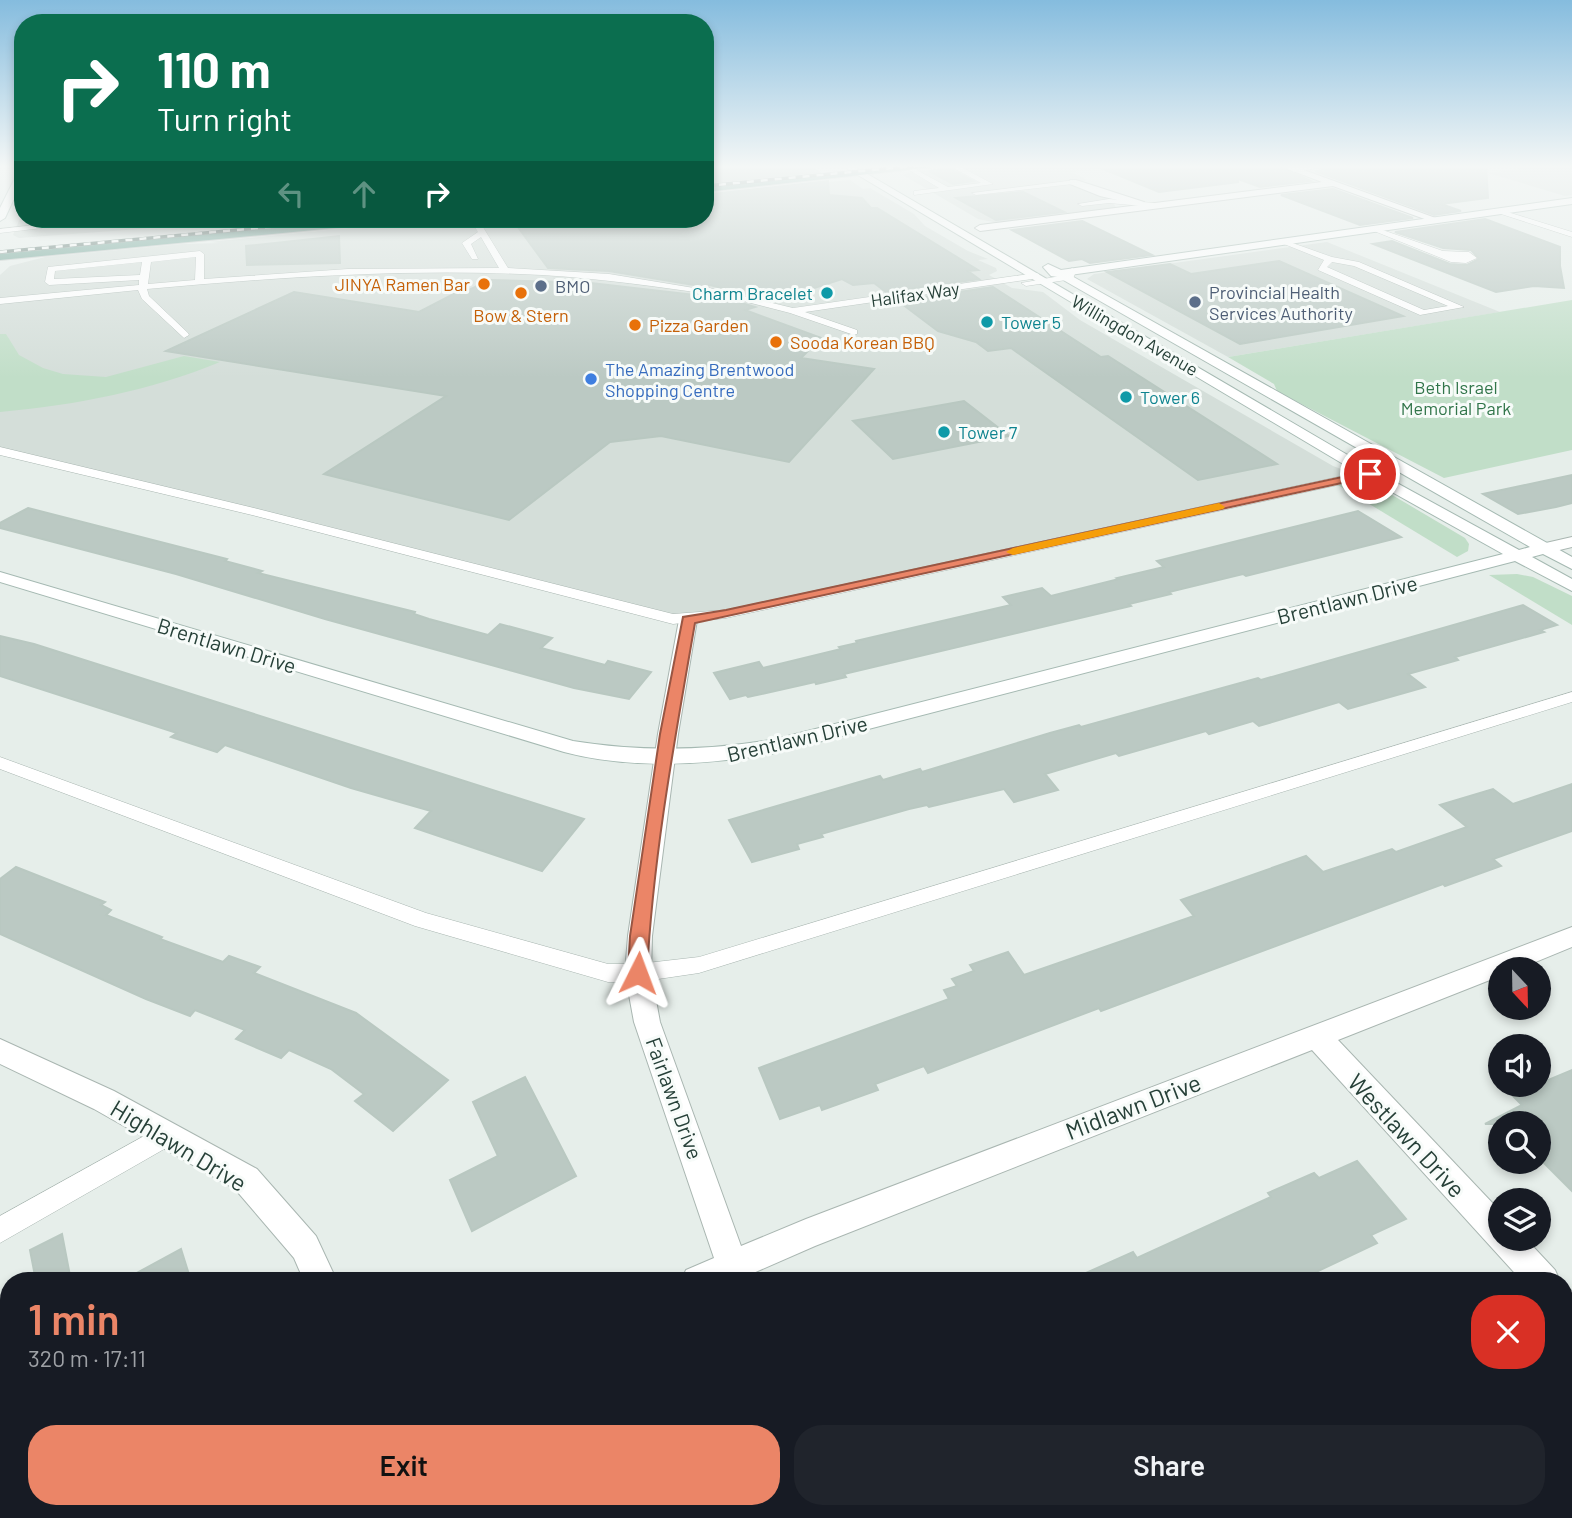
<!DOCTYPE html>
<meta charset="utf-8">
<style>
:root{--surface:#171b24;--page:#20242c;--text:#f1f3f6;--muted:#9ea1a6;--accent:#eb8567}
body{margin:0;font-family:Barlow,sans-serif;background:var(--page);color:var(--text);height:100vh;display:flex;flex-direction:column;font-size:26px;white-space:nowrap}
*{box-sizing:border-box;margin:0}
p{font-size:23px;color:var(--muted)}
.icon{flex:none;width:38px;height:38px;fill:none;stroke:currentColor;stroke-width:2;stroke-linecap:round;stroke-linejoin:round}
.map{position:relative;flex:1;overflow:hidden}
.drawer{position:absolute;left:0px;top:1272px;width:1573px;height:247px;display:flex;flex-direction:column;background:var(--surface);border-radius:28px 28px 0 0;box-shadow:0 4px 10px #0003}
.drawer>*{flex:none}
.top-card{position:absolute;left:14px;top:14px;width:700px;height:214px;border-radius:28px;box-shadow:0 4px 10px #0003;background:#0b6e4f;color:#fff;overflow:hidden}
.needle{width:46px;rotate:158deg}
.tools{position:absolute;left:1488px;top:957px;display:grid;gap:14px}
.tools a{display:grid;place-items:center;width:63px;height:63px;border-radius:50%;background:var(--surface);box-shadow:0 4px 10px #0003;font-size:35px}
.pin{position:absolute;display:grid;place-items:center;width:60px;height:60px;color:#fff;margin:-30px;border:4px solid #fff;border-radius:50%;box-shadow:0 2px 7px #0007}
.me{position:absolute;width:77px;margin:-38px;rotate:3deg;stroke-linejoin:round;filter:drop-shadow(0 0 5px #0008)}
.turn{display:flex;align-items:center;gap:24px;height:147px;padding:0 28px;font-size:32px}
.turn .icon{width:91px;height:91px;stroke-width:2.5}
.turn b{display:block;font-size:49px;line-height:60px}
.lanes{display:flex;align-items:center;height:66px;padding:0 28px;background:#0003;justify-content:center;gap:35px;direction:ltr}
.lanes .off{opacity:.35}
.round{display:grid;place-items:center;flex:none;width:74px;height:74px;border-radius:28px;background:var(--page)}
.overview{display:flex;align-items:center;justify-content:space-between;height:119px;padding:0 28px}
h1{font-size:42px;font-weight:600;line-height:52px;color:var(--accent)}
.cta{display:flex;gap:14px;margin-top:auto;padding:14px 28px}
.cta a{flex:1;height:80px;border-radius:28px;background:var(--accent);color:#111;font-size:28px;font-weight:600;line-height:80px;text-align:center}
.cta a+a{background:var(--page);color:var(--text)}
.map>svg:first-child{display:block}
.built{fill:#d4ded9}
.green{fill:#c1dec8}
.building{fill:#bbc9c3;stroke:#b9c8c1;stroke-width:2}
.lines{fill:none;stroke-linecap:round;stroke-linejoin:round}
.lane-casing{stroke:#a9b6b1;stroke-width:1}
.street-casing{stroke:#a9b6b1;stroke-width:2}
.secondary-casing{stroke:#a5b9b2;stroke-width:2}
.primary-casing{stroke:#c2cac7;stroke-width:2}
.lane{fill:#fff;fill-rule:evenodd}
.street{fill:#fff;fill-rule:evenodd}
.secondary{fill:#fff;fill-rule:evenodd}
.primary{fill:#6da193;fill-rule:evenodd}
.rail-casing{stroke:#617b73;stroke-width:3.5}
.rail{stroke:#f7fbf9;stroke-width:2.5;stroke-dasharray:7;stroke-linecap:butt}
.route{fill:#eb8567;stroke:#995643;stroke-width:2}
.slow{fill:#f59e0b}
.food-dot{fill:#e8710a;stroke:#f7fbf9;stroke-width:2.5}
.service-dot{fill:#5c6f8a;stroke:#f7fbf9;stroke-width:2.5}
.culture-dot{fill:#0f9aa8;stroke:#f7fbf9;stroke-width:2.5}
.shop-dot{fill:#3f7fe0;stroke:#f7fbf9;stroke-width:2.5}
.labels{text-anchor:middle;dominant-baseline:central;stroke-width:6;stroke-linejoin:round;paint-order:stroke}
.far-food-label{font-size:18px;fill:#c56008;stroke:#f7fbf9;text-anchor:start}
.far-service-label{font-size:18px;fill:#4e5e75;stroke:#f7fbf9;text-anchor:start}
.far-culture-label{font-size:18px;fill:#0d838f;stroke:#f7fbf9;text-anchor:start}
.far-street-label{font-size:18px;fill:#264038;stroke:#f7fbf9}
.far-shop-label{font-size:18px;fill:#366cbe;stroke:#f7fbf9;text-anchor:start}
.far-park-label{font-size:18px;fill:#31754a;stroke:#f7fbf9}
.street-label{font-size:21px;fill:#264038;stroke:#f7fbf9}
.near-street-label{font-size:24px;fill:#264038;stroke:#f7fbf9}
</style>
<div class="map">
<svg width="1572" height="1518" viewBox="0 0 1572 1518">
<rect width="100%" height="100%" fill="#e6eeea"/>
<!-- built -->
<g class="built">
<path d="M978 165H1135L1072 172 1087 180 1075 182 1112 199 1116 208 998 223 978 219 903 175 911 172Z"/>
<path d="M1517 165H1572V195L1565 196 1488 173 1519 169Z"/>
<path d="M850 180 863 189 870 188 914 214 925 226 968 251 988 259 978 260 996 268 997 271 989 275 1012 288 1043 292 1080 320 1333 466 1360 476 726 614 681 616 0 451V275L10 266 45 257 182 244 220 243 209 242 438 219 457 221 481 219H705V193Z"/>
<path d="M23 211V219H196V222L195 224 139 229 19 238 13 235Z"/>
<path d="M1327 242 1500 312 1228 357 1087 279 1094 274Z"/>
</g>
<!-- green -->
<g class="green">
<path d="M1572 300V450L1444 478 1288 397 1277 391 1274 384 1228 357Z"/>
<path d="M0 334H6L19 355 43 368 63 374 106 377 184 356 220 362C150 391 76 405 0 412Z"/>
<path d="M1360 476 1465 538 1469 544 1468 551 1457 557 1333 482Z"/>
<path d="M1517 574 1533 577 1572 596V625L1489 575Z"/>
</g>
<!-- building -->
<g class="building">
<path d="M705 165H809L819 172 705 183Z"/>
<path d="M1275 165 1311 181 1260 187 1238 179V182L1159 192 1096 166Z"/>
<path d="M1327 165H1486L1488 198 1441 204 1461 211 1434 215 1315 171 1325 170Z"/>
<path d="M948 168 973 181 953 184 929 171Z"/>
<path d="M828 181 829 195 862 198 871 208H877L978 270 968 271 979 279 886 292 874 283 853 285 842 279 774 301 710 285 702 289 700 286 609 271 548 268 512 219H705V195Z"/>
<path d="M1333 189 1413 218 1360 225 1281 195Z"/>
<path d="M1023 192 1064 212 996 220 956 198Z"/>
<path d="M1485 219 1560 247V266L1564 288 1534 286 1496 292 1373 244 1392 241 1450 264 1467 265 1479 259 1471 250 1443 248 1395 232Z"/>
<path d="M1082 221 1152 255 1090 263 1082 259 1069 261 1012 230Z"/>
<path d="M339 236 340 263 247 265 246 246Z"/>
<path d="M1279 261 1403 316 1240 344 1107 272 1170 264 1191 274Z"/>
<path d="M556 279 695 295 702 291 755 307 745 310 821 338 801 358 874 369 789 462 661 436 610 442 509 520 324 474 446 396 166 351 294 292 419 312 467 287 469 290 490 280 559 282Z"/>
<path d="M993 287 1101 357 1108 356 1277 464 1198 480 1011 348 988 351 976 342 938 331 898 301Z"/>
<path d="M964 401 1009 436 893 459 853 421Z"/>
<path d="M1572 475V503L1556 507 1518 514 1483 494Z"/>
<path d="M28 508 227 559 225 561 262 571 258 573 415 612 414 614 429 619 488 635 500 624 552 638 541 648 605 665 608 661 651 672 629 699 574 688 325 619 176 574 0 528V523Z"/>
<path d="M1358 511 1401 537 1246 576 1243 574 1169 592 1171 594 1129 604 1131 606 844 674 846 677 816 684 815 682 748 697 746 695 730 699 714 673 759 662 763 668 841 649 839 647 857 643 856 641 1011 605 1003 597 1042 588 1051 596 1119 579 1117 578 1164 567 1157 561Z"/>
<path d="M1523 605 1557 625 1540 630 1544 632 1455 657 1458 660 1408 674 1425 687 1348 709 1339 702 1259 726 1253 721 1209 734 1206 731 1119 756 1116 753 1045 774 1058 790 1014 802 1004 789 929 807 927 805 909 809 821 834 823 837 797 844 799 849 752 862 729 820 880 776 883 780 920 769 922 772 1050 733 1079 725 1081 727 1258 678 1261 680Z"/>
<path d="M0 636 34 644 584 819 542 871 415 828 431 811 351 788 225 745 217 752 171 737 177 733 0 676Z"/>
<path d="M1572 784V831L1493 859 1501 866 1445 886 1443 884 1101 1011 1099 1008 928 1073 924 1066 875 1084 878 1090 822 1110 820 1105 780 1119 759 1068 949 999 944 990 957 986 952 979 974 971 970 965 1008 952 1024 975 1194 916 1181 900 1306 856 1323 872 1392 849 1396 852 1467 827 1440 805 1493 789 1513 804Z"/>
<path d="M16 867 105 902 101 905 111 910 106 915 162 937 160 939 223 962 229 956 260 967 254 973 356 1013 448 1080 393 1131 355 1101 364 1094 331 1069 289 1050 281 1058 236 1039 245 1030 195 1010 190 1016 146 999 0 934V879Z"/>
<path d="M1572 1070V1191L1538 1157V1124H1485L1522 1105 1512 1095Z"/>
<path d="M525 1077 576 1176 472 1231 450 1180 498 1156 473 1102Z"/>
<path d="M1357 1161 1406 1219 1371 1235 1377 1243 1316 1272 1323 1281H1068L1133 1252 1137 1258 1271 1197 1268 1193 1314 1173 1319 1178Z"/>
<path d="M62 1234 71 1281H36L30 1250Z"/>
<path d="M181 1249 191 1281H122Z"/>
</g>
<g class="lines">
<defs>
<g id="lane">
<path d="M948 165H957L993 184 914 195V191L939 188 909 170 911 167 948 187 981 183Z"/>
<path d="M1317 165 1325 167 1294 172 1291 170Z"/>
<path d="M1076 180 1073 184 976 195 972 193Z"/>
<path d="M10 196H23V200H7Z"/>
<path d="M1109 199 1154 203 1158 205 1154 207 1109 203 1082 206 1078 204Z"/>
<path d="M1498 209 1572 232V237L1498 213Z"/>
<path d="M470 219H478L508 268 609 274 700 289 695 292C637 284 579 276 520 274 395 269 270 278 147 289L149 296 188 333 189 335 184 338 142 299 138 290 0 304V298L139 285V280L49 285 45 282 48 267 200 251 204 254V279L348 269 499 268 481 237 471 244 478 259H472L462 243 478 232ZM196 257 195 280 148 284 151 262ZM142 262 140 275 54 279 55 271Z"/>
<path d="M45 224 42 228 0 233V229Z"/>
<path d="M1374 227 1443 251 1469 252 1477 258 1466 263 1451 262 1374 231Z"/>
<path d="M1284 240 1332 257 1359 262 1464 307 1420 315 1318 270 1324 260 1284 244ZM1332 262 1354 266 1448 306 1424 310 1327 267Z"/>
<path d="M1072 268 1076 271 1073 279 1026 286 1021 283 1066 275Z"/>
<path d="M1036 273 1039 274V278L805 312 857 330V334L854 335 790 313 704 291 709 288 793 308Z"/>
<path d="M0 447 254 508 673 614 726 610 1370 470 1376 474 1370 478 726 618 673 624 252 515 0 455Z"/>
<path d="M1572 692V702L699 973 638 982H608L415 926 0 769V757L426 913 608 964H638L699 957Z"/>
<path d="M164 1125 173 1128 176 1136 173 1144 0 1243V1216Z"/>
<path d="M1572 1352V1381L1564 1384V1355Z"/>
<path d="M1266 1510H1308L1305 1518H1262Z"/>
</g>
<g id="street">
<path d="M1277 165H1290L1441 220 1433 222 1333 186 980 231 975 228 980 225 1322 182Z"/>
<path d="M1070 180H1076L1144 202 1139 205 1100 196 1070 184Z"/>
<path d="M1572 537V547L1543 554 1535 549 1537 545Z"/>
<path d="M688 615 697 620 678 734 652 936 651 973 660 1022 741 1246 806 1219 1572 927V947L1516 970H1500V976L1338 1040 1500 1211V1239H1526L1555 1270 1560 1281H1522L1312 1050 815 1246 751 1274 754 1281H681L686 1270 714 1258 634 1022 625 973 628 936 658 734 679 620Z"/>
<path d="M0 1039 114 1091 257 1169 316 1236 337 1281H304L294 1258 235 1189 94 1109 0 1064Z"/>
<path d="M1564 1288 1572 1291V1329L1564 1326Z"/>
<path d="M190 1510H237L234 1518H186Z"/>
<path d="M806 1510H843L846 1518H808Z"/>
</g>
<g id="secondary">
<path d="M841 165H852L1375 471 1519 550 1530 547 1058 277 1051 276 1043 267 1048 264 1061 270 1572 198V204L1070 275 1572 557V569L1543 554 1532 557 1572 579V591L1515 561 776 753C707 765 633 770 564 752L0 582V572L573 741C641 752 707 751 776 739L1503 554 1365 477Z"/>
<path d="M23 168V179L5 218 0 221V208L19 170Z"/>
</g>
<g id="primary">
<path d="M917 165H951L705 192V186Z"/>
<path d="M371 219H403L398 222 0 260V254Z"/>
</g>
</defs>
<!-- lane casing -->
<use href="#lane" class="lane-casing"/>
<!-- street casing -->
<use href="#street" class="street-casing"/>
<!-- secondary casing -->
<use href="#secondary" class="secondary-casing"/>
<!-- primary casing -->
<use href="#primary" class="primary-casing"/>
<!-- lane -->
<use href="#lane" class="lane"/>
<!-- street -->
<use href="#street" class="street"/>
<!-- secondary -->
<use href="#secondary" class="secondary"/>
<!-- primary -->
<use href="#primary" class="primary"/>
<defs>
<g id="rail">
<path d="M705 186 925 165"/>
<path d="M0 252 354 219"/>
</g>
</defs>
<!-- rail casing -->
<use href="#rail" class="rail-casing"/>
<!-- rail -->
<use href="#rail" class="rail"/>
</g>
<!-- sky -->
<linearGradient id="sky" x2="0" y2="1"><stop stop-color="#85bcde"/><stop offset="0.44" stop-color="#f4f7f6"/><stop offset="1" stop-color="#f4f7f6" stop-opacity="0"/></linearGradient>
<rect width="1572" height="378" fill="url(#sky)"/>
<!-- route -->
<path class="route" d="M1370 471 1376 474 1374 476 695 623C675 738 653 856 647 973L645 979 638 981 631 979 628 973 630 936 660 734 683 617 726 610Z"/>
<!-- slow -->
<path class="slow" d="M1219 503 1225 507 1223 509 1013 555 1006 552 1013 548Z"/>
<!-- markers -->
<g class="food-dot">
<circle cx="484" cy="284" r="7"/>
<circle cx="521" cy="293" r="7"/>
<circle cx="635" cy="325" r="7"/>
<circle cx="776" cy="342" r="7"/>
</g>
<g class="service-dot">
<circle cx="541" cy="286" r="7"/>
<circle cx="1195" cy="302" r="7"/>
</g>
<g class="culture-dot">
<circle cx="827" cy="293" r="7"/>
<circle cx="987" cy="322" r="7"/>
<circle cx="1126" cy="397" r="7"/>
<circle cx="944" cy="432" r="7"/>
</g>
<circle class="shop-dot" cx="591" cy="379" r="7"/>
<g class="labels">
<!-- far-food labels -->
<g class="far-food-label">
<text x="470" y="284" text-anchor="end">JINYA Ramen Bar</text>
<text x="521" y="315" text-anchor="middle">Bow &amp; Stern</text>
<text x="649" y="325">Pizza Garden</text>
<text x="790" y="342">Sooda Korean BBQ</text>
</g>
<!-- far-service labels -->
<g class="far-service-label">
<text x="555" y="286">BMO</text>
<text x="1209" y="292">Provincial Health<tspan x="1209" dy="21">Services Authority</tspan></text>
</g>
<!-- far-culture labels -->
<g class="far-culture-label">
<text x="813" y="293" text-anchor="end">Charm Bracelet</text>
<text x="1001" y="322">Tower 5</text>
<text x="1140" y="397">Tower 6</text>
<text x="958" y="432">Tower 7</text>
</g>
<!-- far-street labels -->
<g class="far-street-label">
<text transform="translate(915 294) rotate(-8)">Halifax Way</text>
<text transform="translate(1135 335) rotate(30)">Willingdon Avenue</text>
</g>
<!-- far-shop labels -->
<g class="far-shop-label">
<text x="605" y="369">The Amazing Brentwood<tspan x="605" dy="21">Shopping Centre</tspan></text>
</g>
<!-- far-park labels -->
<g class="far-park-label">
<text x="1456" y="387">Beth Israel<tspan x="1456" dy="21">Memorial Park</tspan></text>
</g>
<!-- street labels -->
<g class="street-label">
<text transform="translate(1347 599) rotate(-14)">Brentlawn Drive</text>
<text transform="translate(227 645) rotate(17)">Brentlawn Drive</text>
<text transform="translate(797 738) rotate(-13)">Brentlawn Drive</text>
<text transform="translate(675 1098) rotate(70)">Fairlawn Drive</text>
</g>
<!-- near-street labels -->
<g class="near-street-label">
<text transform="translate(1133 1106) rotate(-21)">Midlawn Drive</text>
<text transform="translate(1407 1135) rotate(47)">Westlawn Drive</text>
<text transform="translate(179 1145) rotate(31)">Highlawn Drive</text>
</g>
</g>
</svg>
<div class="tools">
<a><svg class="needle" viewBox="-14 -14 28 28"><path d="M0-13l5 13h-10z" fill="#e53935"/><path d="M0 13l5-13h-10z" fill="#9ea1a6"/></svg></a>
<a><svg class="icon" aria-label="sound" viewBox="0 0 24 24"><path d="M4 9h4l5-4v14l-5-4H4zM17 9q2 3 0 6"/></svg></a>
<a><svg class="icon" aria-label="search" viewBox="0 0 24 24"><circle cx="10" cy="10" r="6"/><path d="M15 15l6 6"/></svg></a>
<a><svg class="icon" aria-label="layers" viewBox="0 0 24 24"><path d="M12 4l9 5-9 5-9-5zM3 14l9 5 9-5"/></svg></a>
</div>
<div class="pin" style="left:1370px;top:474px;background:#d93025"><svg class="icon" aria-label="arrive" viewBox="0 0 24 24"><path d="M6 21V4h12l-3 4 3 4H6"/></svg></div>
<svg class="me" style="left:638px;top:973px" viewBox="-20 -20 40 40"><path d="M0-17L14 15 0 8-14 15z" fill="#eb8567" stroke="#fff" stroke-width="4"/></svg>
<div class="top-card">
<div class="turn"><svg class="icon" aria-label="right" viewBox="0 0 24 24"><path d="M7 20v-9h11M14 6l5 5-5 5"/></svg><div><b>110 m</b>Turn right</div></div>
<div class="lanes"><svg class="icon off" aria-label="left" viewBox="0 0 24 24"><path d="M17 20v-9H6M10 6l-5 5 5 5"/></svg><svg class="icon off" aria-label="ahead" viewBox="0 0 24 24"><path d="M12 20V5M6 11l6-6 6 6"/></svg><svg class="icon" aria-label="right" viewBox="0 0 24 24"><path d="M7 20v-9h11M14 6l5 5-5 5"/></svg></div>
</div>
<section class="drawer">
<div class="overview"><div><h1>1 min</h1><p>320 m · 17:11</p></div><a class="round" style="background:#d93025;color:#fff"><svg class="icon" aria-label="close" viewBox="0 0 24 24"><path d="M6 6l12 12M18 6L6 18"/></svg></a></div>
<div class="cta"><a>Exit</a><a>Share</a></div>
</section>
</div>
